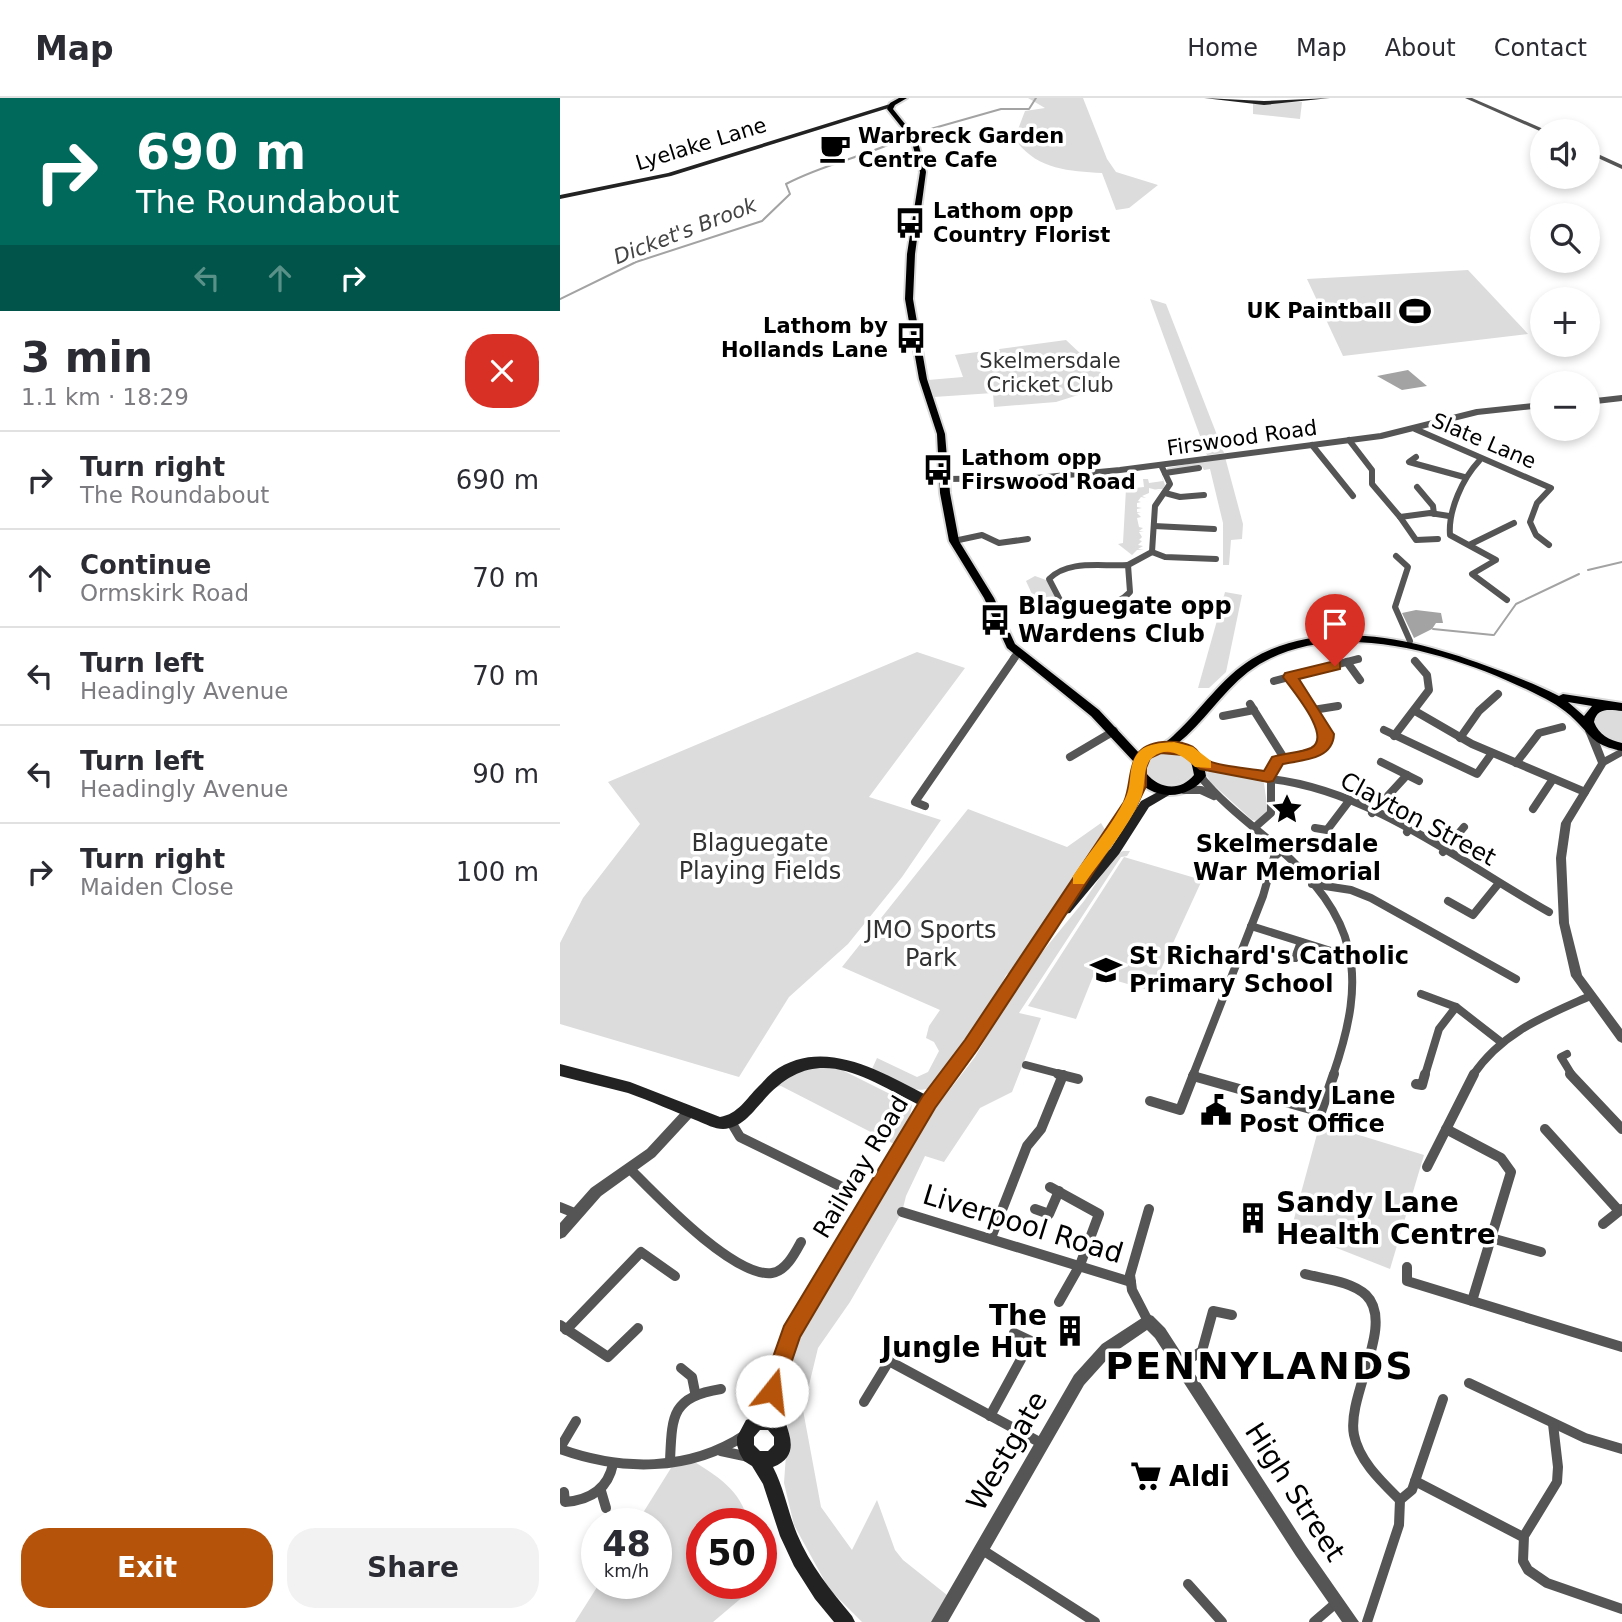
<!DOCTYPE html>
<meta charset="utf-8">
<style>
:root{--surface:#fff;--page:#f2f2f3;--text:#2b2b33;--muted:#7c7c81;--line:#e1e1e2;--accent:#b45309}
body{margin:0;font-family:"DejaVu Sans",sans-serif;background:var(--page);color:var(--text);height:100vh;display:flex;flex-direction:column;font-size:26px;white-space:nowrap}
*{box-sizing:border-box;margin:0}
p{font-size:23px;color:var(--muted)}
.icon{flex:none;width:38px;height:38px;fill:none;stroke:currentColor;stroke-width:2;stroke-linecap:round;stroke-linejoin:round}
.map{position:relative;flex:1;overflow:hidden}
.sheet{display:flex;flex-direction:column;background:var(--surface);width:560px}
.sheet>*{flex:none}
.hud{background:#00695c;color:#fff;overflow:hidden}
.tools{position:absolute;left:970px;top:21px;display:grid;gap:14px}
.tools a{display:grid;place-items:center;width:70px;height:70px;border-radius:50%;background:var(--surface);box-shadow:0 4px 10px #0003;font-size:35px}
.speed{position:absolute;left:21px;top:1410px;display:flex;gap:14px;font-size:35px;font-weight:700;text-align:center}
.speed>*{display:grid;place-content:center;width:91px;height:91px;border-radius:50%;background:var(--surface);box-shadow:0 4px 10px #0003;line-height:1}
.speed small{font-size:18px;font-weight:400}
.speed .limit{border:10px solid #d22;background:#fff;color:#111}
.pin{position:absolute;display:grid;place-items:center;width:60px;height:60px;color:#fff;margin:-72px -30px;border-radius:50% 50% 50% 0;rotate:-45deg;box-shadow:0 0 7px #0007}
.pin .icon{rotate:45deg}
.me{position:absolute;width:77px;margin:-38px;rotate:16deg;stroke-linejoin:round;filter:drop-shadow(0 0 5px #0008)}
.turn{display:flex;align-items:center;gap:24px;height:147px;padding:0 21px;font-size:32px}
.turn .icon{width:91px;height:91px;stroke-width:2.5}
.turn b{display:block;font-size:49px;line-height:60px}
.lanes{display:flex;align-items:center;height:66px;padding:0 21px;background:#0003;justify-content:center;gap:35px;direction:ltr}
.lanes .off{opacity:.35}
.round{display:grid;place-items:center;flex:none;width:74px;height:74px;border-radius:28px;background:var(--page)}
.headline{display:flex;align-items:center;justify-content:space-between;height:119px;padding:0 21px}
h1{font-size:42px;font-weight:800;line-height:52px}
.cta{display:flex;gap:14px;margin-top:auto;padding:14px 21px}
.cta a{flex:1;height:80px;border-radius:28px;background:var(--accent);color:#fff;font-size:28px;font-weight:800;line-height:80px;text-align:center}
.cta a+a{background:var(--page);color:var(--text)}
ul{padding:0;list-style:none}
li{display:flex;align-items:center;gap:21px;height:98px;padding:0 21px;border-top:2px solid var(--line)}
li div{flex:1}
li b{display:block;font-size:26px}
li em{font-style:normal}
header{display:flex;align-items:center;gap:42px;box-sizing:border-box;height:98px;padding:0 35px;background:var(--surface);border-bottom:2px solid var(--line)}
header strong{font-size:33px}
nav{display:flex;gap:38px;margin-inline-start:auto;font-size:24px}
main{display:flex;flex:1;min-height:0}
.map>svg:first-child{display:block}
.green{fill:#dcdcdc}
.water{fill:#a3a3a3}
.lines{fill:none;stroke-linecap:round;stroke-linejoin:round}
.stream{stroke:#a3a3a3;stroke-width:2}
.primary-casing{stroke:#dbdbdb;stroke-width:4}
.minor-far2{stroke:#555;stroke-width:6}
.minor-far1{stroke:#555;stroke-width:8}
.minor{stroke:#555;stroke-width:10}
.tertiary{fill:#555;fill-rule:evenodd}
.secondary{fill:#222;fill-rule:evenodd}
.primary{fill:#000;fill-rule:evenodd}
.route{fill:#b45309;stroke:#753606;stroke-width:2}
.slow{fill:#f59e0b}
.labels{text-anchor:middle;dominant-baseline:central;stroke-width:7;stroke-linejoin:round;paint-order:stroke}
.far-poi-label{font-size:21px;font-weight:bold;fill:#000;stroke:#fff;text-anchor:start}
.far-street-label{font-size:21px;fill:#000;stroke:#fff}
.far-water-label{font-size:21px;font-style:italic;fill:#444;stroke:#fff}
.far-park-label{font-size:21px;fill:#333;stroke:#fff}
.poi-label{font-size:24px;font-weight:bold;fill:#000;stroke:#fff;text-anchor:start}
.street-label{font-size:24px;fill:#000;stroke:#fff}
.park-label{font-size:24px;fill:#333;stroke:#fff}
.near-poi-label{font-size:28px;font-weight:bold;fill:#000;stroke:#fff;text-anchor:start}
.near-street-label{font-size:28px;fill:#000;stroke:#fff}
.near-district-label{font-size:38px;font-weight:bold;letter-spacing:2px;fill:#000;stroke:#fff}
</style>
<header>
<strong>Map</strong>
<nav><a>Home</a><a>Map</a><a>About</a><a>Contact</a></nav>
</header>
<main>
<section class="sheet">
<div class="hud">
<div class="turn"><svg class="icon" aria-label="right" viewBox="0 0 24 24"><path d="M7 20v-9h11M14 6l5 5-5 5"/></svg><div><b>690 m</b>The Roundabout</div></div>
<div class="lanes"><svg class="icon off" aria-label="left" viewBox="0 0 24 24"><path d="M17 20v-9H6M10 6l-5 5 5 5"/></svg><svg class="icon off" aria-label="ahead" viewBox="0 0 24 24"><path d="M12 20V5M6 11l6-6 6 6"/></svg><svg class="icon" aria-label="right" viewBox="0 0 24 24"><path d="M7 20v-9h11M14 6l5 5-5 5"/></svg></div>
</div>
<div class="headline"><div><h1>3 min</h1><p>1.1 km · 18:29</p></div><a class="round" style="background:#d93025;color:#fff"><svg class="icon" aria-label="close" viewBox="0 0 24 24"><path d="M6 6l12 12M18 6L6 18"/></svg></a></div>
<ul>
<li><svg class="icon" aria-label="right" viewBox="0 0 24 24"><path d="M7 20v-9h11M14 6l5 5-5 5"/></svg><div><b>Turn right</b><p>The Roundabout</p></div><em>690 m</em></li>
<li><svg class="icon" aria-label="ahead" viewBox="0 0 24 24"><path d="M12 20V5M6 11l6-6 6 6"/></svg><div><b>Continue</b><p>Ormskirk Road</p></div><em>70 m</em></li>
<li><svg class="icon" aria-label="left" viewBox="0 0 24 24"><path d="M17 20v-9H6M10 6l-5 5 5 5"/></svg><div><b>Turn left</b><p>Headingly Avenue</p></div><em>70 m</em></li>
<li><svg class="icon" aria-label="left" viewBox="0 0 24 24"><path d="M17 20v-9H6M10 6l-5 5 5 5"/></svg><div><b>Turn left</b><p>Headingly Avenue</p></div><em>90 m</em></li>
<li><svg class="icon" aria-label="right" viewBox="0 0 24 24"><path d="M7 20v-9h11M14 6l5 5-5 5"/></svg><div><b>Turn right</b><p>Maiden Close</p></div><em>100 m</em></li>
</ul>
<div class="cta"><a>Exit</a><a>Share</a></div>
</section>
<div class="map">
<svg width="1062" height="1524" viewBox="0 0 1062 1524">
<rect width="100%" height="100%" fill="#fff"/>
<!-- green -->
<g class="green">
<path d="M468 0H523L547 61 556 74 598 87 569 110 556 112 542 75C509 73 479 72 457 44V34L465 13 485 10Z"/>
<path d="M742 4 740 21 693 16V5Z"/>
<path d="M908 172 968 236 783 258 747 181Z"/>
<path d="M590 201 606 206 664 355 647 357Z"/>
<path d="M506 242 553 286 496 304 434 309 433 295 374 299 368 282 403 279 395 257Z"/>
<path d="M665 359 683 426 682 441 671 442 669 467H663V425L650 371 644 372 641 367 608 373 607 370Z"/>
<path d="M601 376 605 387 603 391H595L601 393 589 390V395L582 398 586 400 581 399 578 403 581 404 577 405V409L582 410 577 411V414H581L577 415 581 419 577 420 579 429 583 430 579 433H584L579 434 582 439 579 442 582 443 578 447 583 448 578 451 584 452H577L572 457 558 446 563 445 566 391 584 389 583 381H588L589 385 603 383Z"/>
<path d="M475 478 486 482 500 505 488 510 477 507 466 483Z"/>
<path d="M665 494 682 497 666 574 649 590H638Z"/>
<path d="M357 554 405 570 309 699 381 722 342 779 288 846 229 899 179 979 0 926V845L23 800 80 726 48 684Z"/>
<path d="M1043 611 1062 612V647L1036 635 1033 618Z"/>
<path d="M611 651 630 659 634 674C622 692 596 690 585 673 585 655 595 655 611 651Z"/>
<path d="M652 672 699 680 704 685 708 715 697 723 692 722 649 683 647 675Z"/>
<path d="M408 711 507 749 541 725 547 735 460 866 446 877 422 925 371 990C350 997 329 982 312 971L317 960 357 979 368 974 379 953 374 944 366 940 369 928 380 912 282 869Z"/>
<path d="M563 753H570L567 758 561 759 459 915 481 920 452 994 420 1010 384 1064 365 1058 346 1098 342 1114 290 1204 258 1250 243 1312 261 1409 292 1452 317 1402 335 1452 343 1462 392 1501 379 1524H302L269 1491 234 1427 224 1385 228 1328 220 1318 219 1298 241 1225 344 1051 415 959 445 907 479 858 524 803 555 757Z"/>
<path d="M564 759 642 782 591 893 534 876 516 921 468 908Z"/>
<path d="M257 968 278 970 352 1007 348 1028 336 1047 221 988 215 989 231 976Z"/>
<path d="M760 1025 864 1057 830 1171 731 1132Z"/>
<path d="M128 1360C157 1378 181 1391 189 1426H142V1486H198L153 1524H15L39 1486H96V1426H76L116 1362Z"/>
</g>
<!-- water -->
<g class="water">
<path d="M848 272 867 288 842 292 817 278Z"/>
<path d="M856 512 881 515 883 525H876L872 531 854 540 842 515Z"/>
</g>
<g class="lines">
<!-- stream -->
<g class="stream">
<path d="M353 36 441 11H469L476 0"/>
<path d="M0 201 76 164 202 123 230 96 226 86C265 65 309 58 348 38"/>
<path d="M1028 472 1062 464"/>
<path d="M873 531 933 537"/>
<path d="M934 537 956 506 1019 476"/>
</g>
<defs>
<path id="primary" d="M339 0H347L335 7 333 11 357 41 366 74 355 156 353 201 367 281 385 336 390 395 399 443 434 500 455 546 539 612 580 656C589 647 594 650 603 645 608 643 612 639 616 635 642 611 661 580 692 561 767 517 860 542 935 571 956 579 978 587 999 598L1003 596 1062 605V613C1050 612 1037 609 1034 624 1039 637 1049 642 1062 645V653C1053 651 1045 649 1037 644 1030 639 1025 632 1019 626 1008 614 995 605 980 598 900 557 768 513 688 574 661 595 644 625 617 646 639 652 642 656 646 678 632 698 605 703 585 689 581 686 576 681 574 676 573 672 574 668 574 664L531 618 447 550 424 500 389 443 380 395 377 336 359 281 345 201 347 156 360 74 351 41 327 11 330 5ZM1008 604 1032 608 1024 618ZM614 653C630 658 631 661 634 677 620 694 599 691 586 675V664L594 656Z"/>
</defs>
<!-- primary casing -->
<use href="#primary" class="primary-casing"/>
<!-- minor-far2 -->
<g class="minor-far2">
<path d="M1027 304 1062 300"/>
<path d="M855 331 991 390 977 405 970 424 976 437 989 447"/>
<path d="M789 342 812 372V386L840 419 870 415 889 418"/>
<path d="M752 347 793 398"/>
<path d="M856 359 849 364 904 379"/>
<path d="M919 363C903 380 888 412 890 437L936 462 912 476 947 502"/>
<path d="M605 375 639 370"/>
<path d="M384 381 476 380 560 372 821 338 917 314 982 307"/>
<path d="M857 389 873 408 874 416"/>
<path d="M605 395 620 399 644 397"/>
<path d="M840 419 856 442 878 441"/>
<path d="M594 428 654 431"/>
<path d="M394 443 422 437 439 445 468 441"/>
<path d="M911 446 954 425"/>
<path d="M592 454 595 408 610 386 601 367"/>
<path d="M592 454 605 459 656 461"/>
<path d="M836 458 848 469 835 509 850 543"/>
<path d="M568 467 570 494C553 513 524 508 501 504L489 481C509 461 542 469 568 467Z"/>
<path d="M568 467 592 454"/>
<path d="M453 560 457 555"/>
</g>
<!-- minor-far1 -->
<g class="minor-far1">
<path d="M787 564 800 582"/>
<path d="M714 583 798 561"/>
<path d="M690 606 724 660"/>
<path d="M753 612 778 608"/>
<path d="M855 613 912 646 1025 694"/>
<path d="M663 618 694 612"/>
<path d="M824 632 917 676 932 655"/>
<path d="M834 638 869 592 867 577 855 563"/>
<path d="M900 640 919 613 938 596"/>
<path d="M510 659 554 633"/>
<path d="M821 664 859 683"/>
<path d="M956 665 979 635 1002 629"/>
<path d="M640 666 711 681"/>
<path d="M640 678C662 705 689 725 715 747 799 820 808 876 773 977"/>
<path d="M708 679 717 662C736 656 761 659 767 636L730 578"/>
<path d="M711 681C812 693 902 765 989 814"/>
<path d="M624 692H641L654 698"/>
<path d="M365 708 355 704 455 559"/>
<path d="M973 711 993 681"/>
<path d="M812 715 847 677"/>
<path d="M694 730 711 715V681"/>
<path d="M755 730 767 732 789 703"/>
<path d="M847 734 855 725"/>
<path d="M883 754 904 729"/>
<path d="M752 786 791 792 811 800 956 881"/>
<path d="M888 803 913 817 939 785"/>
<path d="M691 828 790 859"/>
<path d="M723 856 735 860 741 844"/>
<path d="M861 896 896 909 941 944"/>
<path d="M1007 956 1001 959 1012 977"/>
<path d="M466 967 504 977"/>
<path d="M633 977 703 798 714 759 721 753"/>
<path d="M865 977 879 931 896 909"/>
<path d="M913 977C942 934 985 918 1030 898"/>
</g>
<!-- minor -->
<g class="minor">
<path d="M498 976 518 981"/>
<path d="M1010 976 1062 1031"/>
<path d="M633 978 761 1014 774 976"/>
<path d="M856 986 862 987 865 976"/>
<path d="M590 1003 620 1012 634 976"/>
<path d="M171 1024 180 1039 284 1090"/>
<path d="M886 1031 941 1060 951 1074 912 1203"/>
<path d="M985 1031 1059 1113"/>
<path d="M867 1069 914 976"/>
<path d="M70 1071C96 1097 174 1180 212 1175 226 1173 235 1155 241 1144"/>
<path d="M490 1089 539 1116 520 1167 499 1204"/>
<path d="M0 1109 17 1116"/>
<path d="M475 1111 489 1116 499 1093"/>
<path d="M342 1114 571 1184"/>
<path d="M1043 1126 1062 1111"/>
<path d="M431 1140 467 1048 481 1031 503 977"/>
<path d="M931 1140 981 1154"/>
<path d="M847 1169V1183L1062 1249"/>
<path d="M745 1176C764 1181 791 1183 806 1197 836 1226 786 1298 794 1337 799 1363 822 1384 840 1402"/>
<path d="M588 1223 572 1192 570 1177 589 1111"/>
<path d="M0 1227 48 1259 78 1230"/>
<path d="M6 1232 81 1154 115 1178"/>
<path d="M621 1266 642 1253 653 1213 672 1217"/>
<path d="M121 1270 132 1279 135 1294"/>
<path d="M909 1285 1025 1340 1062 1351"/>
<path d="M304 1304 329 1263 483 1346"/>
<path d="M430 1318 471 1243 454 1235"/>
<path d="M993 1326 998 1369 997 1384 964 1438 963 1463 968 1472 987 1485 1062 1511"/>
<path d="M0 1350 16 1323"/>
<path d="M0 1351C61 1373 129 1374 185 1337"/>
<path d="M161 1353 189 1359"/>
<path d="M110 1363C112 1318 111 1299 161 1291"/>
<path d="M855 1383 963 1439"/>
<path d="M41 1393 46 1410"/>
<path d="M4 1394 5 1404C30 1402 48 1391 53 1366"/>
<path d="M421 1451 535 1524"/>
<path d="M628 1486 662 1524"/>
<path d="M754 1524 776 1505"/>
<path d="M807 1524 839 1427 840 1402 852 1392 883 1301"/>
</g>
<!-- tertiary -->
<g class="tertiary">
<path d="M905 0H912L988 33 982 34Z"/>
<path d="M1027 51 1062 67V71L1027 55Z"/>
<path d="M1030 630 1035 633 1045 659 1062 650V658L1046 667 1011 725 1006 760 1009 825 1022 877 1062 931V945L1058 943 1011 878 999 825 996 760 1001 725 1038 665 1025 633Z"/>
<path d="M128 1010 132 1011 134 1015 132 1019 95 1059 41 1098 5 1139 0 1141V1125L31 1090 87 1051 124 1011Z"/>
<path d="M588 1216 593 1218 605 1230 746 1448 799 1524H782L736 1458 595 1240 587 1232 552 1256 524 1287 388 1524H371L514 1277 542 1246Z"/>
</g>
<!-- secondary -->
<g class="secondary">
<path d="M644 0 704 3 770 0 704 7Z"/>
<path d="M330 6 332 9 111 78 0 101V97L108 75Z"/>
<path d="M580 672 586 676 577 705 537 766 551 750 581 703 607 689 611 690 613 693 611 696 589 709 559 756 510 815 504 816 416 951 373 1009 237 1240C230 1258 221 1278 220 1298 219 1324 249 1354 213 1369 224 1390 228 1414 237 1436 250 1467 271 1493 292 1518L295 1524H274L255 1501 234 1468 220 1438 203 1386 192 1368 184 1363 180 1356 177 1347V1339L186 1322 205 1315C197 1257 253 1184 281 1136 307 1093 333 1050 359 1007 300 977 254 943 202 1004 191 1016 181 1030 163 1031 155 1031 145 1026 138 1023 115 1014 91 1003 68 995 46 989 22 984 0 978V966L70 984 160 1019C178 1016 186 1001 198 989 203 984 208 978 213 974 262 938 320 973 366 997L406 943 565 704 574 676ZM200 1332H208L214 1339V1347L208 1353H200L194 1347V1339Z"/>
</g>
<!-- primary -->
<use href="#primary" class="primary"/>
</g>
<!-- route -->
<path class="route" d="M775 563 780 564V571L739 581 774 636C773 662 742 662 723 666L713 683 708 684 640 671 623 657 601 655 590 660 586 670V688L576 709 417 952 375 1010 240 1239 219 1301 212 1304 204 1301 201 1293 224 1228 362 999 405 942 564 704C571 688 568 671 577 657 587 641 618 641 633 649 638 652 640 658 645 661 659 669 687 670 704 673L712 659C724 655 740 655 751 650 773 639 732 592 723 579L725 575Z"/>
<!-- slow -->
<path class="slow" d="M614 644 633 649 651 663V670L635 669C623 658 609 647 593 659 582 667 586 688 581 700 568 730 543 759 524 786H513V778C530 753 552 728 565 701 573 686 567 668 578 655 586 645 602 645 614 644Z"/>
<!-- icons -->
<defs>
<symbol id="cafe-bare" viewBox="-9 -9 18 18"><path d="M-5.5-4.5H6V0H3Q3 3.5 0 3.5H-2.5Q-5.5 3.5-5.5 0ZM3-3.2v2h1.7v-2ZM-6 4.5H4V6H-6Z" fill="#000" stroke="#fff" stroke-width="2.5" paint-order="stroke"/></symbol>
<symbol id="bus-bare" viewBox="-9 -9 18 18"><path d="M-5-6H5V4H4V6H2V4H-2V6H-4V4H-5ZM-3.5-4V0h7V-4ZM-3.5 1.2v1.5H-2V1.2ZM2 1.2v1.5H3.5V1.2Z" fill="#000" stroke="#fff" stroke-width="2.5" paint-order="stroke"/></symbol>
<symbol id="stadium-bare" viewBox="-9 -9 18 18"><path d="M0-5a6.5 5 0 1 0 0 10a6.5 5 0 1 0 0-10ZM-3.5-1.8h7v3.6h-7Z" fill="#000" stroke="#fff" stroke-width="2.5" paint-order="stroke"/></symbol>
<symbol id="sight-bare" viewBox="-9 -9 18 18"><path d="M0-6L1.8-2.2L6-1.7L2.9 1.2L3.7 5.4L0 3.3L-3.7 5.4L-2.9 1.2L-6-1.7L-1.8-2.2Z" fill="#000" stroke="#fff" stroke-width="2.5" paint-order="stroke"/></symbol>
<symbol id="school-bare" viewBox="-9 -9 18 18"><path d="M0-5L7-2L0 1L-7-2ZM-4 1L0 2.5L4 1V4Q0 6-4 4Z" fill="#000" stroke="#fff" stroke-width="2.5" paint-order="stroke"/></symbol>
<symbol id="civic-bare" viewBox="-9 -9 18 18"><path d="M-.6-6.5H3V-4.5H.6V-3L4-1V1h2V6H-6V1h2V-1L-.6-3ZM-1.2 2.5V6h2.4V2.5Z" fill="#000" stroke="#fff" stroke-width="2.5" paint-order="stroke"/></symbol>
<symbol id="building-bare" viewBox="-9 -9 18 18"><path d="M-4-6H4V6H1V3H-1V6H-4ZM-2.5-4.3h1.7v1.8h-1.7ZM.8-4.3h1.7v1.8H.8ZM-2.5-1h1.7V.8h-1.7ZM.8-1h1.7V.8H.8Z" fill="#000" stroke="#fff" stroke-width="2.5" paint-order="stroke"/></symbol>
<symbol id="supermarket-bare" viewBox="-9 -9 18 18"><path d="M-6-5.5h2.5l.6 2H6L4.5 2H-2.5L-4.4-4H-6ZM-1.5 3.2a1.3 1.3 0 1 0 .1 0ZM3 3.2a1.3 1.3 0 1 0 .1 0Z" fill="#000" stroke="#fff" stroke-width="2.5" paint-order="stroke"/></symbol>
</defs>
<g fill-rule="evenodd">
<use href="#cafe-bare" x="253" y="28" width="44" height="44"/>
<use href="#bus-bare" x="328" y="103" width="44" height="44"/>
<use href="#stadium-bare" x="833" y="191" width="44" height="44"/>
<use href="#bus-bare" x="329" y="218" width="44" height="44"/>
<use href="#bus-bare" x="356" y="350" width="44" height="44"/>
<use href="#bus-bare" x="413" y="500" width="44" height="44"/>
<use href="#sight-bare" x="705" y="689" width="44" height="44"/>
<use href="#school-bare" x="524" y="850" width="44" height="44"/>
<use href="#civic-bare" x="634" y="990" width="44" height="44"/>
<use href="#building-bare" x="671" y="1098" width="44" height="44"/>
<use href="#building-bare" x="488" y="1211" width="44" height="44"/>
<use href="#supermarket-bare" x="564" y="1356" width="44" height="44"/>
</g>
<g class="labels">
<!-- far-poi labels -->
<g class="far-poi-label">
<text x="298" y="38">Warbreck Garden<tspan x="298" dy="24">Centre Cafe</tspan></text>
<text x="373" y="113">Lathom opp<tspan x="373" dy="24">Country Florist</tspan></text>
<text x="832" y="213" text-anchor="end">UK Paintball</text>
<text x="328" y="228" text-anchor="end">Lathom by<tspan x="328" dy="24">Hollands Lane</tspan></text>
<text x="401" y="360">Lathom opp<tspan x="401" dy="24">Firswood Road</tspan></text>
</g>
<!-- far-street labels -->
<g class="far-street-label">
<text transform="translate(141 46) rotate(-17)">Lyelake Lane</text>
<text transform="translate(682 340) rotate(-8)">Firswood Road</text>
<text transform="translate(924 343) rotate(23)">Slate Lane</text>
</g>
<!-- far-water labels -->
<g class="far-water-label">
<text transform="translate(125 133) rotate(-21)">Dicket's Brook</text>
</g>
<!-- far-park labels -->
<g class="far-park-label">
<text x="490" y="263">Skelmersdale<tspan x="490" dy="24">Cricket Club</tspan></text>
</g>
<!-- poi labels -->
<g class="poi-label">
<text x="458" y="508">Blaguegate opp<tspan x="458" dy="28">Wardens Club</tspan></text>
<text x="727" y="746" text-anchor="middle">Skelmersdale<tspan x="727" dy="28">War Memorial</tspan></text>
<text x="569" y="858">St Richard's Catholic<tspan x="569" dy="28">Primary School</tspan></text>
<text x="679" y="998">Sandy Lane<tspan x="679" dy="28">Post Office</tspan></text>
</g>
<!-- street labels -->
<g class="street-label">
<text transform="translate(858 721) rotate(28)">Clayton Street</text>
<text transform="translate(301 1069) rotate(-59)">Railway Road</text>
</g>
<!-- park labels -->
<g class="park-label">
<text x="200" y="745">Blaguegate<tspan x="200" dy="28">Playing Fields</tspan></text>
<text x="371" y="832">JMO Sports<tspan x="371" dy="28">Park</tspan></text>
</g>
<!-- near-poi labels -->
<g class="near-poi-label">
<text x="716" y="1104">Sandy Lane<tspan x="716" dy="32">Health Centre</tspan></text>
<text x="487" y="1217" text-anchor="end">The<tspan x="487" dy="32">Jungle Hut</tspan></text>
<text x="609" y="1378">Aldi</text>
</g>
<!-- near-street labels -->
<g class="near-street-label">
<text transform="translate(463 1126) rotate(17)">Liverpool Road</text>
<text transform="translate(447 1353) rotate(-60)">Westgate</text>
<text transform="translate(735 1394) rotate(57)">High Street</text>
</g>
<!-- near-district labels -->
<g class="near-district-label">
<text x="700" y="1268">PENNYLANDS</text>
</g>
</g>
</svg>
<div class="tools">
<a><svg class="icon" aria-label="sound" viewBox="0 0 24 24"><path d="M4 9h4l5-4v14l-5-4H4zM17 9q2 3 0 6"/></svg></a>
<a><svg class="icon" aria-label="search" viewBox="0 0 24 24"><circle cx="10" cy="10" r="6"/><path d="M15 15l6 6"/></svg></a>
<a>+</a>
<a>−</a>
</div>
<div class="speed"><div>48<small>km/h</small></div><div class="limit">50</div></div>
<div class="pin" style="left:775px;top:568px;background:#d93025"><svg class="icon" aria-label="arrive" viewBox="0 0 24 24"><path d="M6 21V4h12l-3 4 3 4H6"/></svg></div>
<svg class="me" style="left:212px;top:1293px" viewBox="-20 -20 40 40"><circle r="19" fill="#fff"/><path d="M0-13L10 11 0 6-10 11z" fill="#b45309"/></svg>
</div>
</main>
